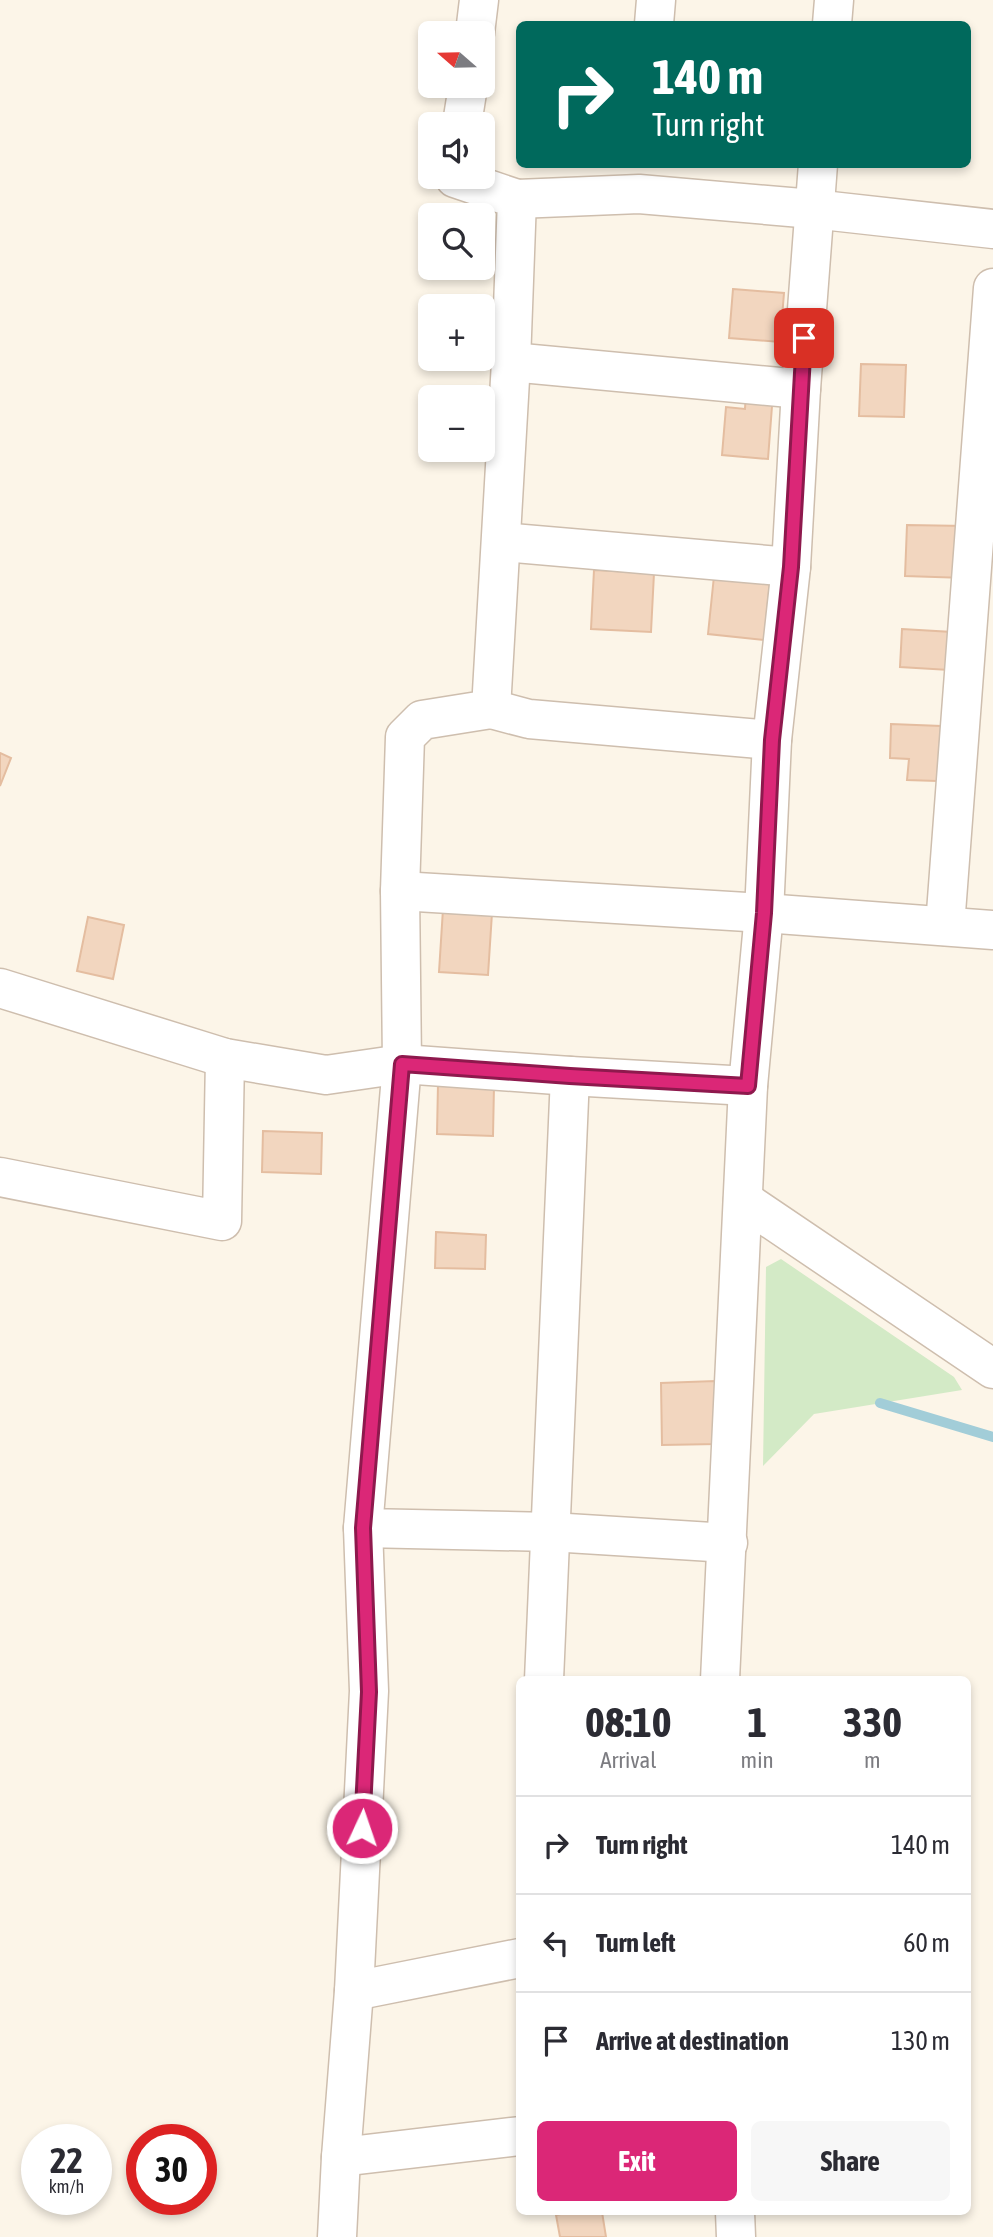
<!DOCTYPE html>
<meta charset="utf-8">
<style>
:root{--surface:#fff;--page:#f7f7f7;--text:#2b2b33;--muted:#7c7c81;--line:#e1e1e2;--accent:#db2777}
body{margin:0;font-family:"Asap Condensed",sans-serif;background:var(--page);color:var(--text);height:100vh;display:flex;flex-direction:column;font-size:26px;white-space:nowrap}
*{box-sizing:border-box;margin:0}
p{font-size:23px;color:var(--muted)}
.icon{flex:none;width:38px;height:38px;fill:none;stroke:currentColor;stroke-width:2;stroke-linecap:round;stroke-linejoin:round}
.map{position:relative;flex:1;overflow:hidden}
.panel{position:absolute;left:516px;top:1676px;width:455px;height:539px;display:flex;flex-direction:column;background:var(--surface);border-radius:10px;box-shadow:0 4px 10px #0003}
.panel>*{flex:none}
.banner{position:absolute;left:516px;top:21px;width:455px;height:147px;border-radius:10px;box-shadow:0 4px 10px #0003;background:#00695c;color:#fff;overflow:hidden}
.needle{width:46px;rotate:290deg}
.controls{position:absolute;left:418px;top:21px;display:grid;gap:14px}
.controls a{display:grid;place-items:center;width:77px;height:77px;border-radius:10px;background:var(--surface);box-shadow:0 4px 10px #0003;font-size:35px}
.speed{position:absolute;left:21px;top:2124px;display:flex;gap:14px;font-size:35px;font-weight:700;text-align:center}
.speed>*{display:grid;place-content:center;width:91px;height:91px;border-radius:50%;background:var(--surface);box-shadow:0 4px 10px #0003;line-height:1}
.speed small{font-size:18px;font-weight:400}
.speed .limit{border:10px solid #d22;background:#fff;color:#111}
.pin{position:absolute;display:grid;place-items:center;width:60px;height:60px;color:#fff;margin:-30px;border-radius:14px;box-shadow:0 4px 10px #0006}
.me{position:absolute;width:77px;margin:-38px;rotate:3deg;stroke-linejoin:round;filter:drop-shadow(0 0 5px #0008)}
.turn{display:flex;align-items:center;gap:24px;height:147px;padding:0 21px;font-size:32px}
.turn .icon{width:91px;height:91px;stroke-width:2.5}
.turn b{display:block;font-size:49px;line-height:60px}
.eta{display:flex;justify-content:space-evenly;align-items:center;height:119px;text-align:center}
.eta b{font-size:42px;font-weight:700;line-height:49px}
.action{display:flex;gap:14px;margin-top:auto;padding:14px 21px}
.action a{flex:1;height:80px;border-radius:10px;background:var(--accent);color:#fff;font-size:28px;font-weight:700;line-height:80px;text-align:center}
.action a+a{background:var(--page);color:var(--text)}
ul{padding:0;list-style:none}
li{display:flex;align-items:center;gap:21px;height:98px;padding:0 21px;border-top:2px solid var(--line)}
li div{flex:1}
li b{display:block;font-size:26px}
li em{font-style:normal}
.map>svg:first-child{display:block}
.green{fill:#d3eac6}
.lines{fill:none;stroke-linecap:round;stroke-linejoin:round}
.stream{stroke:#a2cdd8;stroke-width:10}
.building{fill:#f2d6bf;stroke:#e4bda0;stroke-width:2}
.minor-casing{stroke:#cebeae;stroke-width:41}
.minor{stroke:#fff;stroke-width:38}
.route-casing{stroke:#8e194d;stroke-width:18}
.route{stroke:#db2777;stroke-width:12}
</style>
<div class="map">
<svg width="993" height="2237" viewBox="0 0 993 2237">
<rect width="100%" height="100%" fill="#fcf5e8"/>
<!-- green -->
<path class="green" d="M781 1259 954 1377 962 1390 814 1414 763 1466 766 1267Z"/>
<g class="lines">
<!-- stream -->
<path class="stream" d="M880 1403 993 1437"/>
</g>
<!-- building -->
<g class="building">
<path d="M733 289 784 293 780 342 729 338Z"/>
<path d="M861 364 906 365 904 417 859 416Z"/>
<path d="M746 391 773 393 768 459 722 455 726 407 745 409Z"/>
<path d="M907 525 966 526 965 578 905 576Z"/>
<path d="M594 570 654 573 651 632 591 629Z"/>
<path d="M714 576 770 582 764 640 708 634Z"/>
<path d="M902 629 952 632 949 670 900 667Z"/>
<path d="M891 724 941 726 937 781 907 780 909 759 890 758Z"/>
<path d="M0 753 11 758 0 786Z"/>
<path d="M443 909 492 913 488 975 439 972Z"/>
<path d="M88 917 124 925 113 979 77 971Z"/>
<path d="M438 1084 494 1086 493 1136 437 1134Z"/>
<path d="M263 1131 322 1133 321 1174 262 1172Z"/>
<path d="M436 1232 486 1235 485 1269 435 1268Z"/>
<path d="M715 1381 717 1444 662 1445 661 1383Z"/>
<path d="M570 2212H602L606 2237H560L556 2215Z"/>
</g>
<g class="lines">
<defs>
<g id="minor">
<path d="M654 24 656 0"/>
<path d="M832 24 834 0"/>
<path d="M475 33 479 0"/>
<path d="M462 124 468 86"/>
<path d="M455 177V178L517 199 511 362 491 709 422 720 405 737 400 891 402 1064 363 1528 551 1532 728 1543"/>
<path d="M517 199 639 194 813 209 993 229"/>
<path d="M511 362 801 389"/>
<path d="M502 542 791 567"/>
<path d="M491 709 529 719 772 740"/>
<path d="M400 891 764 913 993 930"/>
<path d="M945 926 993 288"/>
<path d="M0 988 225 1058 326 1075 402 1064 570 1076 748 1086"/>
<path d="M0 1177 222 1221 225 1058"/>
<path d="M743 1200 993 1369"/>
<path d="M544 1680 570 1076"/>
<path d="M720 1680 748 1086 764 913 772 740 791 567 801 389 818 164"/>
<path d="M354 1991 520 1958"/>
<path d="M341 2157 520 2136"/>
<path d="M735 2212 736 2237"/>
<path d="M337 2237 341 2157 354 1991 369 1691 363 1528"/>
</g>
</defs>
<!-- minor casing -->
<use href="#minor" class="minor-casing"/>
<!-- minor -->
<use href="#minor" class="minor"/>
</g>
<g class="lines">
<defs>
<path id="route" d="M362 1828 369 1692 363 1528 402 1064 570 1076 748 1086 764 913 772 740 791 567 804 338"/>
</defs>
<!-- route casing -->
<use href="#route" class="route-casing"/>
<!-- route -->
<use href="#route" class="route"/>
</g>
</svg>
<div class="controls">
<a><svg class="needle" viewBox="-14 -14 28 28"><path d="M0-13l5 13h-10z" fill="#e53935"/><path d="M0 13l5-13h-10z" fill="#7c7c81"/></svg></a>
<a><svg class="icon" aria-label="sound" viewBox="0 0 24 24"><path d="M4 9h4l5-4v14l-5-4H4zM17 9q2 3 0 6"/></svg></a>
<a><svg class="icon" aria-label="search" viewBox="0 0 24 24"><circle cx="10" cy="10" r="6"/><path d="M15 15l6 6"/></svg></a>
<a>+</a>
<a>−</a>
</div>
<div class="speed"><div>22<small>km/h</small></div><div class="limit">30</div></div>
<div class="pin" style="left:804px;top:338px;background:#d93025"><svg class="icon" aria-label="arrive" viewBox="0 0 24 24"><path d="M6 21V4h12l-3 4 3 4H6"/></svg></div>
<svg class="me" style="left:362px;top:1828px" viewBox="-20 -20 40 40"><circle r="17" fill="#db2777" stroke="#fff" stroke-width="3"/><path d="M0-11L8 9 0 5-8 9z" fill="#fff"/></svg>
<div class="banner">
<div class="turn"><svg class="icon" aria-label="right" viewBox="0 0 24 24"><path d="M7 20v-9h11M14 6l5 5-5 5"/></svg><div><b>140 m</b>Turn right</div></div>
</div>
<section class="panel">
<div class="eta">
<div><b>08:10</b><p>Arrival</p></div>
<div><b>1</b><p>min</p></div>
<div><b>330</b><p>m</p></div>
</div>
<ul>
<li><svg class="icon" aria-label="right" viewBox="0 0 24 24"><path d="M7 20v-9h11M14 6l5 5-5 5"/></svg><div><b>Turn right</b></div><em>140 m</em></li>
<li><svg class="icon" aria-label="left" viewBox="0 0 24 24"><path d="M17 20v-9H6M10 6l-5 5 5 5"/></svg><div><b>Turn left</b></div><em>60 m</em></li>
<li><svg class="icon" aria-label="arrive" viewBox="0 0 24 24"><path d="M6 21V4h12l-3 4 3 4H6"/></svg><div><b>Arrive at destination</b></div><em>130 m</em></li>
</ul>
<div class="action"><a>Exit</a><a>Share</a></div>
</section>
</div>
